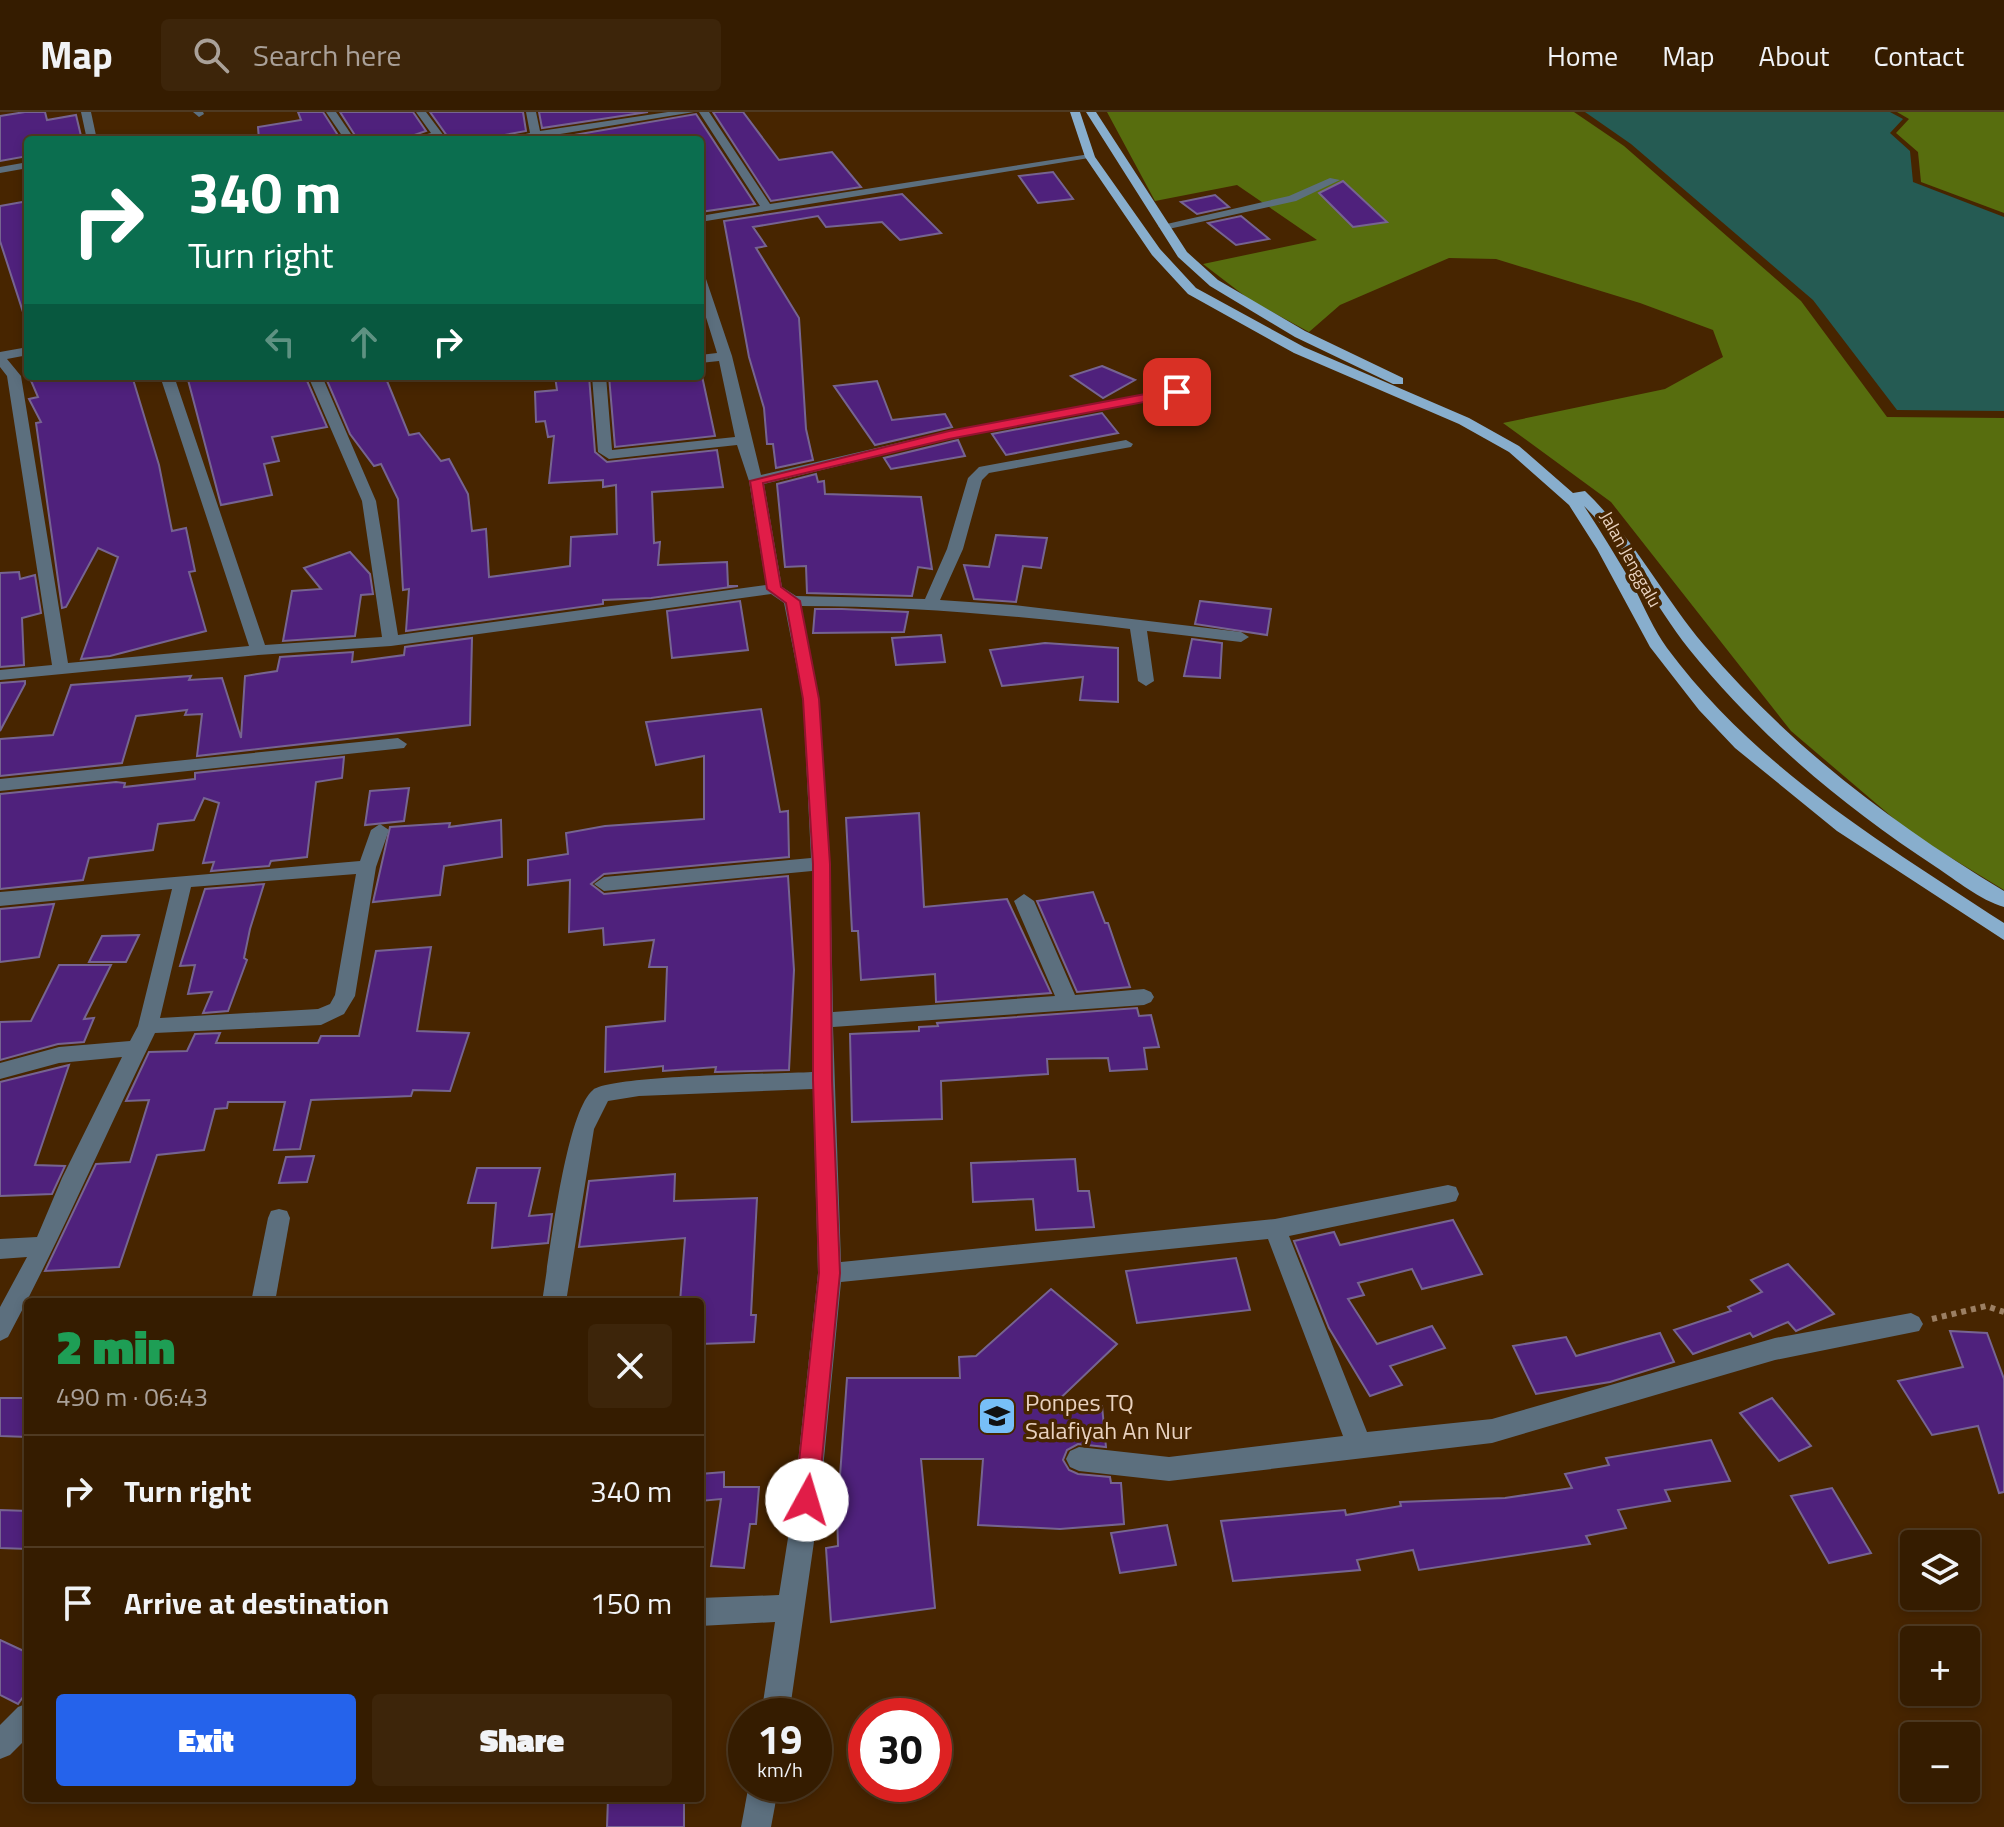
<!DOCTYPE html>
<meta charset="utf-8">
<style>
:root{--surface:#351c00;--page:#3d250a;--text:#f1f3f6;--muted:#aaa199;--line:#4f3a22;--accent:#2563eb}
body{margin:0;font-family:"Titillium Web",sans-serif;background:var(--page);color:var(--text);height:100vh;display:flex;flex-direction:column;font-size:30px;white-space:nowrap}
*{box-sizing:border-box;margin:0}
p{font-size:26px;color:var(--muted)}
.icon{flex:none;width:44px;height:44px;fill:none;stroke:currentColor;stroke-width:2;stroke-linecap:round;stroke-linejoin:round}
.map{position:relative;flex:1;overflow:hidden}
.panel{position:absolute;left:24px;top:1186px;width:680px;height:504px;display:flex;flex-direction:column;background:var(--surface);border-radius:8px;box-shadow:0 4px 12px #0003,0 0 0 2px var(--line)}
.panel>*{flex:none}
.banner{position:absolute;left:24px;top:24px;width:680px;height:244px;border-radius:8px;box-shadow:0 4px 12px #0003,0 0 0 2px var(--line);background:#0b6e4f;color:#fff;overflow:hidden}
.buttons{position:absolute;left:1900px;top:1418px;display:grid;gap:16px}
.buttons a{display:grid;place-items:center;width:80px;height:80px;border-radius:8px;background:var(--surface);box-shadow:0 4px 12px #0003,0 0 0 2px var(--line);font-size:40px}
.speed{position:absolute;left:728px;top:1586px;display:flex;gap:16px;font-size:40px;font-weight:700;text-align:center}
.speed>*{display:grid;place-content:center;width:104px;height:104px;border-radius:50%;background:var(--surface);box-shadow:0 4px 12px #0003,0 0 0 2px var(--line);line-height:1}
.speed small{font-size:20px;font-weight:400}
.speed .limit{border:12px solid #d22;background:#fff;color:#111}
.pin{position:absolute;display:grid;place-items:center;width:68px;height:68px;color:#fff;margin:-34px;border-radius:16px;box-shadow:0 4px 12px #0006}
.me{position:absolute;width:88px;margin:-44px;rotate:6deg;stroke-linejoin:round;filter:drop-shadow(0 0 6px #0008)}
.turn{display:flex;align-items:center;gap:28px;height:168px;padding:0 32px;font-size:36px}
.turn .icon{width:104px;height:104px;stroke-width:2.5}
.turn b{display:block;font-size:56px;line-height:68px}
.lanes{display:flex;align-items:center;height:76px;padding:0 32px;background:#0003;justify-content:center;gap:40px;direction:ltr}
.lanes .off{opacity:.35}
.round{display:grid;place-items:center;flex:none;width:84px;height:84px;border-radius:8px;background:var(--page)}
.head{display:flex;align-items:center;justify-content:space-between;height:136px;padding:0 32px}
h1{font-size:48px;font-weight:800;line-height:60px;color:#1e9e55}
.cta{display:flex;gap:16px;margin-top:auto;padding:16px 32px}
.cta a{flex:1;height:92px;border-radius:8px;background:var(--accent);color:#fff;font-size:32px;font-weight:800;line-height:92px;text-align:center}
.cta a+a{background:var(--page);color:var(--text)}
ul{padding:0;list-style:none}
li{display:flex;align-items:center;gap:24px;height:112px;padding:0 32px;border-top:2px solid var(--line)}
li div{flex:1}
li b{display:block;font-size:30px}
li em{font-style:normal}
header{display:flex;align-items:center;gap:48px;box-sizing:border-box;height:112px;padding:0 40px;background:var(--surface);border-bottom:2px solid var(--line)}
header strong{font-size:38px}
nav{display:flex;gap:44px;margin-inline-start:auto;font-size:28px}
.search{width:560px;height:72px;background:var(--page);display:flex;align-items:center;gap:20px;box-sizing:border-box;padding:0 28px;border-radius:8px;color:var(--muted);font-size:30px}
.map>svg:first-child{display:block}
.forest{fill:#576d0e}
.water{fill:#255b53}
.building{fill:#4f217c;stroke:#766491;stroke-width:2}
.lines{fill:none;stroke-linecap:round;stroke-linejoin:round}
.path{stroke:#9b7f63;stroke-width:6;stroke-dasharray:5 5;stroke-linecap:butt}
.minor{fill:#5c6f7e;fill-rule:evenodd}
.major{fill:#88aecd;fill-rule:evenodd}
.route{fill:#e11d48;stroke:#92132f;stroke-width:2}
.labels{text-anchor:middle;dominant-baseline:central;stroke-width:7;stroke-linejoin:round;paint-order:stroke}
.far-street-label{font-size:18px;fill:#e9d2bf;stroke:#472500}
.near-poi-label{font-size:24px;fill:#e9d2bf;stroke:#472500;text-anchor:start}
</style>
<header>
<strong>Map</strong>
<div class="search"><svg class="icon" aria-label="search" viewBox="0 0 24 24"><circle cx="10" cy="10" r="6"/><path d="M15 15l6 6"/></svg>Search here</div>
<nav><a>Home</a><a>Map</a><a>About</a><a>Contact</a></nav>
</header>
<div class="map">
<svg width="2004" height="1715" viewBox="0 0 2004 1715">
<rect width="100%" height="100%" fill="#472500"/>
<!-- forest -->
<g class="forest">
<path d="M1107 0H1574L1624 34 1801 189 1887 305 2004 306V778L1912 722 1791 619 1611 390 1503 311 1665 277 1723 245 1713 218 1640 191 1496 147 1449 146 1340 193 1309 220 1250 188 1203 152 1317 128 1237 73 1155 89Z"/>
<path d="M1897 0H2004V101L1921 70 1918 40 1896 21 1909 7Z"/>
</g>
<!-- water -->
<path class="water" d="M1585 0H1890L1903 7 1890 21 1910 39 1913 70 2004 105V299L1897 298 1813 188 1631 32Z"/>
<!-- building -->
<g class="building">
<path d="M25 0H45L47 8 76 3 82 28H28V44L0 49V4Z"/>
<path d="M298 0H323L341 28H259L258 15 301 8Z"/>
<path d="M340 0H413L426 19 400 28H358Z"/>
<path d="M430 0H523L526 19 477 28H450Z"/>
<path d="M539 0H648L542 16Z"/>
<path d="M713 0H743L779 48 832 40 861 75 771 89Z"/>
<path d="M696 2 755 92 700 100V28H545Z"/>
<path d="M1053 60 1073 87 1038 91 1019 64Z"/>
<path d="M1343 69 1387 110 1353 115 1319 81Z"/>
<path d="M902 82 941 121 900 128 882 110 826 115 818 104 753 115 766 134 756 136 799 206 806 317 813 348 776 356 773 332H767L764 296 749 245 724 109Z"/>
<path d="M1215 83 1229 95 1197 102 1181 90Z"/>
<path d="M28 89V199L23 200 0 129V94Z"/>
<path d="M1241 104 1269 127 1236 133 1208 111Z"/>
<path d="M1102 254 1135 268 1103 286 1071 264Z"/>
<path d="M29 264H132L159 353 172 419 186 416 195 459 189 460 206 519 110 544 81 547 118 445 98 436 66 495 62 496 36 311 41 310 29 287 38 285Z"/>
<path d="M187 264H305L327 315 272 325 279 349 264 352 272 383 221 393Z"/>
<path d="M325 264H385L409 323 419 321 441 349 449 347 468 382 472 419 486 417 489 465 570 454 571 425 617 422 616 373 603 375V368L549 371 554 324 548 325 545 309 536 310 535 280 557 278 555 264H589L595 340 607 350 717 338 723 375 652 380 654 431 660 430 658 453 727 450 728 474H738L651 486 603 488V492L406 519 409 477 403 478 398 387 381 352 374 354 350 322Z"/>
<path d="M609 264H702L715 324 615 335Z"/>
<path d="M877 269 892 308 945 302 952 315 875 333 834 274Z"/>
<path d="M1102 301 1118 321 1006 343 992 322Z"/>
<path d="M958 328 965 344 891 357 884 346Z"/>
<path d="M816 362 818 370 824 369 825 382 921 385 932 457 918 455 912 484 807 481 806 454 785 455 777 372Z"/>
<path d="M996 423 1047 426 1041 456 1023 454 1016 490 974 487 964 453 989 455Z"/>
<path d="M350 440 370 462 373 482 361 483 355 524 283 529 292 479 321 477 304 456Z"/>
<path d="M19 460 20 467 35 463 41 501 22 506 24 553 0 555V461Z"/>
<path d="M740 489 748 538 672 546 667 499Z"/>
<path d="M1200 489 1271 497 1267 523 1195 512Z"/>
<path d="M815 497H842L908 500 904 520 813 521Z"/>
<path d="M941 523 945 550 896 553 892 526Z"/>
<path d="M472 526 470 613 197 644 202 602 185 603 187 598 136 604 122 651 0 664V627L53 623 71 573 191 564 189 568 222 566 241 626 245 564 277 559 280 545 353 540 352 550 404 543 405 535Z"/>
<path d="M1192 527 1222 531 1220 566 1184 564Z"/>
<path d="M1045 531 1118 536V590L1080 588 1083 565 1002 574 990 538Z"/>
<path d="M25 569V572L0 619V571Z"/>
<path d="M761 597 780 700 788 699 789 745 604 762 591 772 604 782 788 764 794 858 789 958 715 960 716 955 663 959V954L605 960 606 915 665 909 667 855H649L654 828 604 833 603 816 569 820 570 768 528 773V748L568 742 566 721 605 714 704 707V644L656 653 646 610Z"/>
<path d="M344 645 342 666 316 670 307 745 271 749 269 754 211 759 214 750 203 751 219 691 204 686 194 708 158 712 153 738 89 746 83 768 0 777V682L116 670 125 671 124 675 195 667V661Z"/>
<path d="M409 676 404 709 365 713 370 679Z"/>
<path d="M919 701 924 795 1007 787 1051 881 936 890 935 862 861 868 858 819H852L846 706Z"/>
<path d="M501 708 502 745 444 754 440 783 373 790 390 715 450 711 449 715Z"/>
<path d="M264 772 250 817 244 846 247 848 228 899 203 901 212 880 188 882 195 853 180 854 205 777Z"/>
<path d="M1093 780 1105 811H1108L1130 875 1077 880 1037 789Z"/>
<path d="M54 792 39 845 0 850V797Z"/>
<path d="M139 823 126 850H89L102 824Z"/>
<path d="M431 835 417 919 469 921 450 979 413 978 411 984 311 988 300 1037 274 1038 285 990H228L227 996 215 997 204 1038 157 1043 119 1155 45 1159 96 1052 130 1050 149 988 126 989 149 940 187 939 195 922 220 921 216 931H318L321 924H359L376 839Z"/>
<path d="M59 853H111L84 907 94 906 84 930 58 932 0 948V910L31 909Z"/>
<path d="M1137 896 1139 904 1151 903 1159 935 1144 936 1147 957 1110 959 1108 946 1047 947 1048 962 941 969 942 1007 852 1010 850 922 919 919V915L938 914 937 911Z"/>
<path d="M69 953 35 1053 65 1054 52 1082 0 1084V970Z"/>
<path d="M314 1044 307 1070 279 1071 286 1045Z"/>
<path d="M1075 1047 1078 1079H1089L1094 1115 1036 1118 1033 1087 973 1090 971 1051Z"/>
<path d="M477 1056H540L529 1104 552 1102 548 1131 492 1136 496 1091H468Z"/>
<path d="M675 1062 674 1089 757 1086 751 1203H756L754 1230 700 1232V1190H680L685 1126 579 1135 589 1069Z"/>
<path d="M1453 1108 1482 1162 1422 1177 1412 1157 1358 1171 1364 1183 1348 1187 1377 1232 1432 1214 1445 1236 1390 1254 1402 1273 1370 1284 1329 1216 1294 1129 1334 1120 1340 1133Z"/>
<path d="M1236 1146 1250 1198 1137 1211 1126 1159Z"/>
<path d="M1788 1152 1834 1202 1796 1219 1788 1210 1753 1225 1750 1221 1693 1242 1674 1218 1731 1199 1728 1195 1762 1180 1751 1168Z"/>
<path d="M1051 1177 1117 1232 1049 1297 1102 1294 1106 1335 1078 1332 1067 1338 1063 1348 1069 1358 1078 1362 1110 1365 1111 1371H1121L1124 1412 1060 1417 978 1413 983 1347H921L935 1496 831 1510 826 1436 838 1434 836 1364H840L847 1266H960L959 1245 976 1244Z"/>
<path d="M1950 1219 1987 1221 2004 1267V1380L1999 1381 1978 1314 1932 1323 1898 1269 1963 1255Z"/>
<path d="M1660 1221 1674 1250 1610 1270 1536 1282 1513 1234 1566 1225 1576 1244Z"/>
<path d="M0 1286H28V1325L0 1324Z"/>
<path d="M1772 1286 1811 1334 1779 1349 1740 1301Z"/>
<path d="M1711 1328 1730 1369 1665 1378 1670 1389 1618 1398 1626 1416 1586 1424 1590 1432 1419 1458 1413 1438 1357 1448 1360 1458 1233 1469 1221 1409 1345 1398 1346 1403 1401 1394 1400 1390 1505 1386 1572 1376 1565 1362 1609 1353 1606 1346Z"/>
<path d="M724 1360V1375H759L756 1412H750L744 1456 711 1454 721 1387 700 1389V1362Z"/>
<path d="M1832 1376 1871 1441 1829 1451 1791 1384Z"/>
<path d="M0 1398 28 1399V1437L0 1436Z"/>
<path d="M1167 1413 1176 1453 1120 1461 1111 1421Z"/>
<path d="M0 1528 28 1541V1578L18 1592 0 1583Z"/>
<path d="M608 1686H684V1715H607Z"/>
</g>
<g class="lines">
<!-- path -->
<path class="path" d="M1932 1207 1986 1194 2004 1200"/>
<!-- minor -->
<g class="minor">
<path d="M81 0H91L97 28H87Z"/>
<path d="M193 0H203L204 2 199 5Z"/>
<path d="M326 0H336L355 28H345Z"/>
<path d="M416 0H426L447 28H403L431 21Z"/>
<path d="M526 0H536L540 19 668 0H694L542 25V28H497L530 21Z"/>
<path d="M699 0H709L770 92 1090 42 1095 45 700 110V104L760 94Z"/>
<path d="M28 50V56L0 61V55Z"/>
<path d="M1330 66 1340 68 1296 89 1164 118 1158 114 1289 84Z"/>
<path d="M700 163 706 167 732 244 761 363 949 319 1177 276 1184 280 1177 284 949 327 764 372 782 475 796 484 925 487 947 437 968 366 979 355 1126 328 1133 332 1131 335 989 361 982 368 963 437 940 488 1013 493 1241 520 1249 525 1241 530 1147 519 1154 569 1146 574 1138 569 1130 517C1020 504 912 494 801 494L819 587 830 752 833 900 1055 884 1014 789 1024 782 1034 789 1075 883 1144 877 1151 880 1154 885 1151 890 1144 893 833 915 841 1150 1275 1107 1448 1073 1456 1075 1459 1082 1456 1089 1448 1091 1289 1124 1367 1320 1492 1307 1775 1226 1911 1201 1919 1205 1923 1212 1919 1219 1775 1248 1492 1331 1169 1369 1079 1359 1070 1355 1066 1347 1070 1339 1079 1335 1169 1345 1343 1324 1268 1127 841 1170 820 1388 789 1604H761L775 1510 700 1514V1486L779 1483 794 1388 818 1161 813 977 639 984 608 989 594 1017 566 1190H542C549 1149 565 1001 593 978 611 963 779 962 812 960V759L604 779 594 772 604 765 811 746 803 587 784 491 771 482 391 534 258 543 0 568V558L52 553 7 264 0 255V240L28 235V243L7 247 21 264 68 551 249 534 160 264H174L265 533 382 525 362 389 308 264H322L376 389 398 523 766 473 749 369 737 333 609 347 598 340 592 264H606L612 338 735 325 719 249 700 251V243L717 241 700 186Z"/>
<path d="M398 626 407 632 404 636 0 679V667Z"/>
<path d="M380 712 389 718 376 755 355 884 344 902 321 913 155 921C105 1023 61 1126 8 1225L0 1229V1195L27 1145 0 1147V1127L37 1125 62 1066 122 945 59 951 0 967V951L59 935 130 929 138 914 172 777 0 794V780L360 749 371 718ZM356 762 335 883 330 892 318 897 160 906 191 775Z"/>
<path d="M279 1097 287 1099 290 1106 275 1190H251L268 1106 271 1099Z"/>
<path d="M28 1591V1625L10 1643 0 1647V1613L18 1595Z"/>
<path d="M749 1672H779L771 1715H741Z"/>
</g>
<!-- major -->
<g class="major">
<path d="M1070 0H1080L1095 45 1160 137 1196 176 1304 235 1469 306 1519 334 1573 381 1585 379C1633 425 1662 483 1704 533 1790 634 1891 711 2004 779V795C1980 788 1956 768 1936 755 1843 694 1759 624 1689 537 1653 491 1627 436 1584 394 1602 421 1619 449 1635 477 1645 497 1654 518 1667 536 1755 655 1882 731 2004 811V828L1837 719 1735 636 1699 598 1650 535 1597 437 1569 393 1509 340 1459 312 1294 241 1188 182 1152 143 1085 45Z"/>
<path d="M1086 0H1096L1187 140 1218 168 1305 219 1403 266V272H1393L1295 225 1210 174 1178 145Z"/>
</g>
</g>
<!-- route -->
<path class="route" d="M1177 276 1181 277V283L949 327 763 371 781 475 800 489 819 587 830 752 832 968 840 1161 818 1388 815 1396 807 1399 798 1396 795 1388 819 1161 813 968V752L803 587 786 491 767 477 750 369 949 319Z"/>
<!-- icons -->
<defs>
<symbol id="school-square" viewBox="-11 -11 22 22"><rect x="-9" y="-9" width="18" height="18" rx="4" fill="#77bff7" stroke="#472500"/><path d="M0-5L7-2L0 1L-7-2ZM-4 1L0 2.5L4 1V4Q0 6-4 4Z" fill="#111"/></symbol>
</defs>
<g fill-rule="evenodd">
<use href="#school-square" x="975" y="1282" width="44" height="44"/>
</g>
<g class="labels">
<!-- far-street labels -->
<g class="far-street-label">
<text transform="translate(1631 447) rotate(61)">Jalan Jenggalu</text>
</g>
<!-- near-poi labels -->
<g class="near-poi-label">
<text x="1025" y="1290">Ponpes TQ<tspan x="1025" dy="28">Salafiyah An Nur</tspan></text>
</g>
</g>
</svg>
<div class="buttons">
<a><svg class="icon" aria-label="layers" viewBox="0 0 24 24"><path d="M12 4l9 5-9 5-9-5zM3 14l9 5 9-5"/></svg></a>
<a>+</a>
<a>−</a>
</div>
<div class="speed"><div>19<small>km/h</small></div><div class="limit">30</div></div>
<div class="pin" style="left:1177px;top:280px;background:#d93025"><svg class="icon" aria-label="arrive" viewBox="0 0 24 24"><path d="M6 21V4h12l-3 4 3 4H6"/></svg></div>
<svg class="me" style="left:807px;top:1388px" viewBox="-20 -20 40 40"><circle r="19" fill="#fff"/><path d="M0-13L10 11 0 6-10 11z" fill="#e11d48"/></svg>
<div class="banner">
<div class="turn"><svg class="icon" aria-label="right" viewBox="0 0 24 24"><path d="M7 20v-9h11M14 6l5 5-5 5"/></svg><div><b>340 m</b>Turn right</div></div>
<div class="lanes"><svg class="icon off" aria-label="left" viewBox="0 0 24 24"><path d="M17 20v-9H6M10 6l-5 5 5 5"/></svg><svg class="icon off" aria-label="ahead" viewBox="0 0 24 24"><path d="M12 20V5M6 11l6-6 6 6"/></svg><svg class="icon" aria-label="right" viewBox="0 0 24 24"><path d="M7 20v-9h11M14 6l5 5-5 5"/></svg></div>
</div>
<section class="panel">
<div class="head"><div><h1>2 min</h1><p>490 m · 06:43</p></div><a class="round"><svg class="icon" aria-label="close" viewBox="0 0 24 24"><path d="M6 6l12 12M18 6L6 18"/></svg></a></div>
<ul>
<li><svg class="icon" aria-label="right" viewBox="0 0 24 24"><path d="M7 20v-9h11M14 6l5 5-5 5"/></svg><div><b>Turn right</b></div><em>340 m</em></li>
<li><svg class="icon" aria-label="arrive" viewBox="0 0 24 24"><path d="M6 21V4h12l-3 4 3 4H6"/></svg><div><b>Arrive at destination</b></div><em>150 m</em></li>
</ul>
<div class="cta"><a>Exit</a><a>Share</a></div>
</section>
</div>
